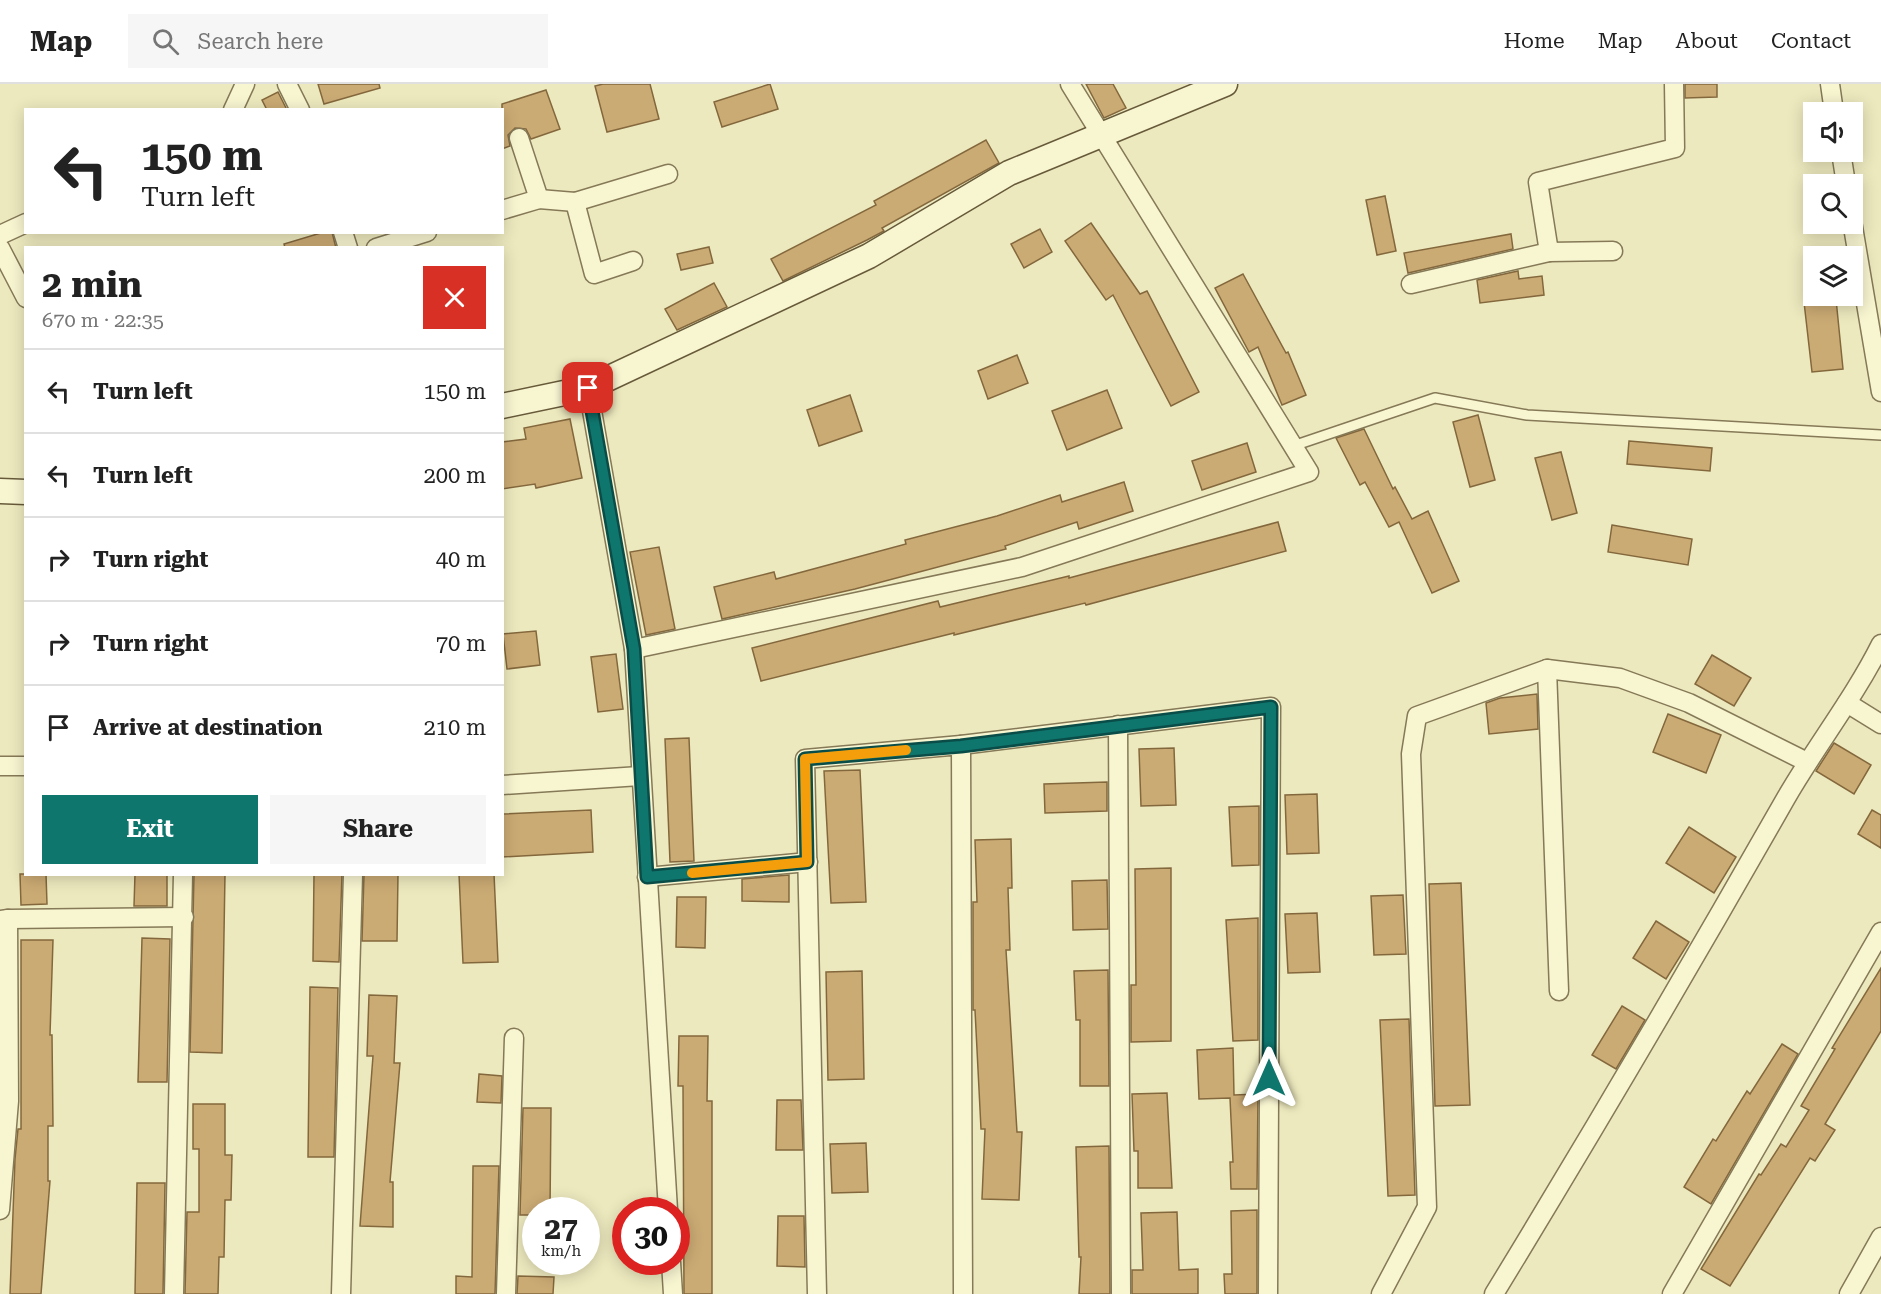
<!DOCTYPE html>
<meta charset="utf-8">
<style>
:root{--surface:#fff;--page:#f6f6f6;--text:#222;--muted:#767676;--line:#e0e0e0;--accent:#0f766e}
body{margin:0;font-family:"Roboto Serif",serif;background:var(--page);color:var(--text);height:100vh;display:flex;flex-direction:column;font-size:22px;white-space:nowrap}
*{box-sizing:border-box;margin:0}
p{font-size:20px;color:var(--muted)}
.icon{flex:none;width:33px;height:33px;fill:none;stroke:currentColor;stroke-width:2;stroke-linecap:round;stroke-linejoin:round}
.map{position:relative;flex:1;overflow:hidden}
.drawer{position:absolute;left:24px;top:162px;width:480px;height:630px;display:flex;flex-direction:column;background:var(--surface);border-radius:0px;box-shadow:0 3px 15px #0003}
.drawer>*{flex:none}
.banner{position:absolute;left:24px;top:24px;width:480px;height:126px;border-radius:0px;box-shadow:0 3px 15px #0003;background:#fff;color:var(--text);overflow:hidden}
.buttons{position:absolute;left:1803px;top:18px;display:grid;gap:12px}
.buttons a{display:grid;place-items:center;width:60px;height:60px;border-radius:0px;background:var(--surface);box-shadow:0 3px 15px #0003;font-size:30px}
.speed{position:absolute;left:522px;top:1113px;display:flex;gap:12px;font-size:30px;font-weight:700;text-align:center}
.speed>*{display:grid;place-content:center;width:78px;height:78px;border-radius:50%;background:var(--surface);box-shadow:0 3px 15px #0003;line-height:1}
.speed small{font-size:15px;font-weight:400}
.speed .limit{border:9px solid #d22;background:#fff;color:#111}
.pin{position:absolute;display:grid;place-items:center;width:51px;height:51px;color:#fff;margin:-26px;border-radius:12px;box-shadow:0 3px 9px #0006}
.me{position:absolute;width:66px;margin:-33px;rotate:0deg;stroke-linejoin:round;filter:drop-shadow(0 0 4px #0008)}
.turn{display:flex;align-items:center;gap:21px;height:126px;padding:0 18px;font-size:27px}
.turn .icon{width:78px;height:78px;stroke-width:2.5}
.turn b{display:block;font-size:42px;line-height:51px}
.round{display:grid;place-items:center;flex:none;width:63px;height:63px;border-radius:0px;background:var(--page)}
.summary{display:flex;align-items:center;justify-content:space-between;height:102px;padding:0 18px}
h1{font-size:36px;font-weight:700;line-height:45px}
.action{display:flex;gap:12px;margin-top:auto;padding:12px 18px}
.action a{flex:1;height:69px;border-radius:0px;background:var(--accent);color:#fff;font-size:24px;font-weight:700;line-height:69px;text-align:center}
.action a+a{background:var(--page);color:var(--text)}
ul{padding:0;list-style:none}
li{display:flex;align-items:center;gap:18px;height:84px;padding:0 18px;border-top:2px solid var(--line)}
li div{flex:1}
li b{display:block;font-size:22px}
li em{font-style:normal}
header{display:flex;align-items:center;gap:36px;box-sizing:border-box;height:84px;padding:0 30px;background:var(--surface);border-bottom:2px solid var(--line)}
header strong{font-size:28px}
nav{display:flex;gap:33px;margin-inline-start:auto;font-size:21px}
.search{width:420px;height:54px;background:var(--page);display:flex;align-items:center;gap:15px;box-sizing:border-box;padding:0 21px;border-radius:0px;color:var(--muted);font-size:22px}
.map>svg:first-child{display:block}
.building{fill:#cbab74;stroke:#84683d;stroke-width:1.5}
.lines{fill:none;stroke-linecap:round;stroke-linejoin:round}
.lane-casing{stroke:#857957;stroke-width:12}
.street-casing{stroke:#857957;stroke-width:21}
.secondary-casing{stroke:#675a3a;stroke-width:27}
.lane{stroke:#f8f5d1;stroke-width:9}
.street{stroke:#f8f5d1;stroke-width:18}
.secondary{stroke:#f8f5d1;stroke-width:24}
.route-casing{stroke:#0a4d48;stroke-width:15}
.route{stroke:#0f766e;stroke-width:10}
.slow{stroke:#f59e0b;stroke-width:10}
</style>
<header>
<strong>Map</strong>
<div class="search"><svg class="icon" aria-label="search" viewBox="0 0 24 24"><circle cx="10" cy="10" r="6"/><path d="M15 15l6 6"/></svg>Search here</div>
<nav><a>Home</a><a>Map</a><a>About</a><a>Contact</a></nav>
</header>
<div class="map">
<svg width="1881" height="1210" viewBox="0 0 1881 1210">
<rect width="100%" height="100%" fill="#ede9be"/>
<!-- building -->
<g class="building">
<path d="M318 0H379L380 4 324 20Z"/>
<path d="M603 0H650L659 35 607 48 595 2Z"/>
<path d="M770 0 778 25 722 43 714 18Z"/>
<path d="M1086 0H1113L1126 24 1104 34Z"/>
<path d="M1685 0H1717V13L1685 14Z"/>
<path d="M546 6 560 45 531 55 526 45 515 44 508 51 510 62 502 65V20Z"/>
<path d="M278 8 287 26H267L262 16Z"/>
<path d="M986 56 999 79 882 144 884 147 867 156 783 197 771 175 876 121 874 117Z"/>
<path d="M1385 112 1396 167 1377 171 1366 116Z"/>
<path d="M1091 139 1140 210 1147 207 1199 308 1171 322 1113 211 1106 216 1065 157Z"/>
<path d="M1040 145 1052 168 1024 184 1011 160Z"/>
<path d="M324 148H332L336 164H285L284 160Z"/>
<path d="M1511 150 1513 165 1408 189 1404 169Z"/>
<path d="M709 163 713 179 681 186 677 170Z"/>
<path d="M1518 187 1519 195 1542 192 1544 211 1480 219 1477 196Z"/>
<path d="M1243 190 1286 269 1288 268 1306 311 1282 321 1258 263 1249 268 1215 204Z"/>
<path d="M714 199 727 223 677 246 665 225Z"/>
<path d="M1836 215 1843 285 1812 288 1804 218Z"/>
<path d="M1017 271 1028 299 988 315 978 287Z"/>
<path d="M1107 306 1122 344 1067 366 1052 327Z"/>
<path d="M850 311 862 347 819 362 807 326Z"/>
<path d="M1478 331 1495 396 1470 403 1453 338Z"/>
<path d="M570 335 582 394 536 404 535 400 502 405V358L526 355 524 344Z"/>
<path d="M1364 345 1393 405 1395 403 1412 435 1428 427 1459 497 1432 509 1399 438 1389 443 1365 398 1360 401 1336 354Z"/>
<path d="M1629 357 1712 364 1710 387 1627 380Z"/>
<path d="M1247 359 1256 388 1202 406 1192 377Z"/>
<path d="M1561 368 1577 429 1552 436 1535 374Z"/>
<path d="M1124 398 1133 427 1079 445 1077 438 1005 462 1006 465 855 505 722 535 714 503 774 488 776 495 906 460 905 456 997 432 1060 411 1062 418Z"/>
<path d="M1278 438 1286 467 1086 521 1085 519 954 551V549L761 597 752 564 938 517 940 523 1069 492V494Z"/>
<path d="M1612 441 1692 455 1688 481 1608 468Z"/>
<path d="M659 463 675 545 646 551 630 468Z"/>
<path d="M536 547 540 581 507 585 503 550Z"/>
<path d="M616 570 623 625 598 628 591 573Z"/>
<path d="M1712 571 1751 594 1734 622 1695 600Z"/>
<path d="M1537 610 1538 645 1489 650 1486 619 1500 614Z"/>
<path d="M1668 630 1721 651 1706 689 1653 668Z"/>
<path d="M689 654 694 777 670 778 665 655Z"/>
<path d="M1834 659 1871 681 1854 710 1816 687Z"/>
<path d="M1174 664 1176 721 1141 722 1139 665Z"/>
<path d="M860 686 866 818 831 819 824 687Z"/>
<path d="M1107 698V727L1045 729 1044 700Z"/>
<path d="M1317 710 1319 769 1287 770 1285 711Z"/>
<path d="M1259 722V781L1232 782 1229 723Z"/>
<path d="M591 726 593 768 502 773V730Z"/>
<path d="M1872 726 1881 731V764L1858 750Z"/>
<path d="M1689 743 1736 773 1714 809 1666 779Z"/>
<path d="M1011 755 1012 804H1008L1010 866H1006L1017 1048H1022L1019 1116 982 1115 985 1045H981L975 926H973V818H977L975 756Z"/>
<path d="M1171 784V957L1131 958V901H1136L1135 785Z"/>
<path d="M20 790H46L47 820 21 821Z"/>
<path d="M135 790H167V822H134Z"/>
<path d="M194 790H225L222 969 190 968Z"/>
<path d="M314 790H342L339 878 313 877Z"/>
<path d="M364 790H398L397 857H362Z"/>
<path d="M459 790H494L498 878 463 879Z"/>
<path d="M789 791V818L742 817V795Z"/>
<path d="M1107 796 1108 845 1073 846 1072 797Z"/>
<path d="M1461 799 1470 1021 1435 1022 1429 800Z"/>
<path d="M1403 811 1406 870 1374 871 1371 812Z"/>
<path d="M677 813H706L705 864 676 863Z"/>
<path d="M1317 829 1320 888 1288 889 1285 830Z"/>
<path d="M1258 834V956L1233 957 1226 836Z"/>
<path d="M1656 837 1689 858 1666 895 1633 874Z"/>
<path d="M142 854 170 855 167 998H138Z"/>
<path d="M21 856H53L50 951H52L53 1042H48V1097H50L41 1210H10L15 1075 18 1045H21Z"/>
<path d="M1881 884V947L1825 1040 1835 1046 1815 1077 1810 1074 1730 1202 1701 1185 1759 1090 1761 1091 1781 1060 1786 1063 1809 1026 1801 1022 1835 965 1832 964Z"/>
<path d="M1108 886 1109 1002H1080V936H1076L1074 887Z"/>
<path d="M862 887 864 995 828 996 826 888Z"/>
<path d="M310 903 338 904 334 1073H308Z"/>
<path d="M369 911 397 912 394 979H400L390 1098H393V1143L360 1142 373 972H367Z"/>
<path d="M1622 922 1645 936 1616 985 1592 971Z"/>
<path d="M1409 935 1415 1111 1388 1112 1380 936Z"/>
<path d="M679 952H708L707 1017H712V1210H684L683 1002H678Z"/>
<path d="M1782 960 1798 970 1711 1120 1684 1103 1713 1055 1716 1057 1747 1007 1750 1010Z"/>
<path d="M1233 964 1234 1011 1258 1010 1257 1105H1231L1230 1078H1233L1230 1014 1199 1015 1197 966Z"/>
<path d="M479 990 502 992 501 1019 477 1018Z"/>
<path d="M1167 1009 1172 1104H1138V1067H1134L1132 1010Z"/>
<path d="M777 1016H801L803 1066H776Z"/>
<path d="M193 1020H225V1071H232L231 1116H225L224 1173H219L218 1210H185L187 1128H199V1065H193Z"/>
<path d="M523 1024H551L550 1126H536V1131H520Z"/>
<path d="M866 1059 868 1108 832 1109 830 1060Z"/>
<path d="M1109 1062 1110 1210H1079L1081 1173H1079L1076 1063Z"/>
<path d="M473 1082H499L495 1210H456V1192L472 1193Z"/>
<path d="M137 1099H165L163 1210H135Z"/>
<path d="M1257 1126V1210H1225L1224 1190H1232L1231 1127Z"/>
<path d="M1177 1128 1179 1186 1198 1185V1210H1132V1186H1143L1141 1129Z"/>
<path d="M778 1132H804L805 1183 777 1182Z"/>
<path d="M518 1192 554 1193 553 1210H517Z"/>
</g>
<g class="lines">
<defs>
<path id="lane" d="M1293 362 1435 314 1527 331 1881 351"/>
<g id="street">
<path d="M287 0 300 26"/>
<path d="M1830 0 1834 28"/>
<path d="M233 26 245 0"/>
<path d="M1841 68 1846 100"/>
<path d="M539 115 575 118 668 90"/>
<path d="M575 118 594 190 633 177"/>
<path d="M502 126 539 115 519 54"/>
<path d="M1852 137 1881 308"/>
<path d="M343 148 348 164"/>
<path d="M0 151 26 139"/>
<path d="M0 164 26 214"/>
<path d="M376 164 427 148"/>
<path d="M1613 167 1549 168 1538 98 1675 64 1674 0"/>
<path d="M1411 200 1549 168"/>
<path d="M588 304 634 565 668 1126"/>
<path d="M634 565 1022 483 1309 388 1070 0"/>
<path d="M1547 585 1620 594 1689 619 1807 678"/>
<path d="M1847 619 1881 640"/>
<path d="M1118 641 1121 1210"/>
<path d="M961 661 1271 623 1268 1210"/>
<path d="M0 682H26"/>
<path d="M502 701 640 692"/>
<path d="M647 793 808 778"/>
<path d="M8 835 184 833"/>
<path d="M0 836 8 835 9 1017 0 1126"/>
<path d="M671 1178 673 1210"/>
<path d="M174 1210 183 790"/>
<path d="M341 1210 353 790"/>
<path d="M506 1210 514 954"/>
<path d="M817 1210 805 675 961 661 963 1210"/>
<path d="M1381 1210 1427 1123 1411 670 1417 632 1547 585 1559 907"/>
<path d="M1494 1210C1594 1046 1691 881 1786 714 1816 662 1854 614 1881 560"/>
<path d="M1672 1210 1881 848"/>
<path d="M1849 1210 1881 1153"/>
</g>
<g id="secondary">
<path d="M502 322 588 304 869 172 1009 89 1225 0"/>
<path d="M0 407 26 408"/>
</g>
</defs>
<!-- lane casing -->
<use href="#lane" class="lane-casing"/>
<!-- street casing -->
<use href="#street" class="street-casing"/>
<!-- secondary casing -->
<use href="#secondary" class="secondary-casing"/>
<!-- lane -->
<use href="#lane" class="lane"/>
<!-- street -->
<use href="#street" class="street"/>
<!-- secondary -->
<use href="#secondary" class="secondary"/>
</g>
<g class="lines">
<defs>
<path id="route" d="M588 304 634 565 647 793 807 778 805 675 961 662 1271 623 1269 994"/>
</defs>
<!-- route casing -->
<use href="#route" class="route-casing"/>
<!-- route -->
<use href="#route" class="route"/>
<!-- slow -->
<path class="slow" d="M692 789 807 778 805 675 906 666"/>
</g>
</svg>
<div class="buttons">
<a><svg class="icon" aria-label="sound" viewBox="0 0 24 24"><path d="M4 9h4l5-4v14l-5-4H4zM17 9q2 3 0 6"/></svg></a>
<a><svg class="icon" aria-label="search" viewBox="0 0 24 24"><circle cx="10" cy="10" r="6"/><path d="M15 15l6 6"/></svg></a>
<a><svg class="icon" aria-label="layers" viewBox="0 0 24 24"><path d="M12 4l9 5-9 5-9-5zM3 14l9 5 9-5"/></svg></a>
</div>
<div class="speed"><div>27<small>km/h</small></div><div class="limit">30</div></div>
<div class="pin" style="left:588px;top:304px;background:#d93025"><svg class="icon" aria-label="arrive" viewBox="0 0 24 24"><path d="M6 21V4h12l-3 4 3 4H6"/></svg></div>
<svg class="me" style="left:1269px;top:994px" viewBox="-20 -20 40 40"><path d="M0-17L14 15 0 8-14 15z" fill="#0f766e" stroke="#fff" stroke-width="4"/></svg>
<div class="banner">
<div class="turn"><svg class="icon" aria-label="left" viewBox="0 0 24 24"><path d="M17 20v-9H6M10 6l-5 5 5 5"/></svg><div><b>150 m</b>Turn left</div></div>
</div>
<section class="drawer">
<div class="summary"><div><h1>2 min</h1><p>670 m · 22:35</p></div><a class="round" style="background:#d93025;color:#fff"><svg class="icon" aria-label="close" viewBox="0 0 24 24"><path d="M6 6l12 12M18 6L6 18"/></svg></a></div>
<ul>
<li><svg class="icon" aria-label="left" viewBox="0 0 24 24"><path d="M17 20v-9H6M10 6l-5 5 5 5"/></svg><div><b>Turn left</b></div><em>150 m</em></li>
<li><svg class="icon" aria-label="left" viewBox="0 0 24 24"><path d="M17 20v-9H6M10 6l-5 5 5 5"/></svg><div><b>Turn left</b></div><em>200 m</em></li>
<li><svg class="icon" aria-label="right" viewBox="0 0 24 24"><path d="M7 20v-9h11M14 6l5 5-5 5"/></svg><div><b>Turn right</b></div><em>40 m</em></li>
<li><svg class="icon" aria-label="right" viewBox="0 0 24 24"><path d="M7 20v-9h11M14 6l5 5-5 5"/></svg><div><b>Turn right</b></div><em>70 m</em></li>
<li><svg class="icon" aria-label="arrive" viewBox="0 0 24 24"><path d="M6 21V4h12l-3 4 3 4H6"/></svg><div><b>Arrive at destination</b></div><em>210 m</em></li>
</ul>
<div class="action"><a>Exit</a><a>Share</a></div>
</section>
</div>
